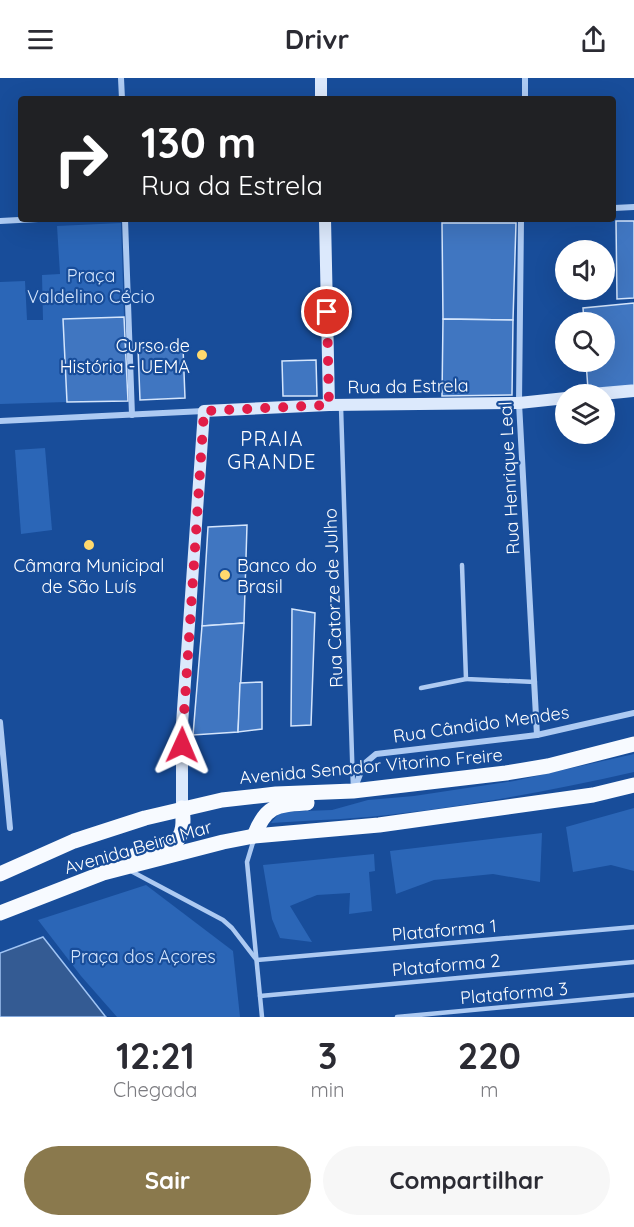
<!DOCTYPE html>
<html lang="pt">
<meta charset="utf-8">
<style>
:root{--surface:#fff;--page:#f7f7f7;--text:#2b2b33;--muted:#7c7c81;--accent:#8a794d}
body{margin:0;font-family:Quicksand,sans-serif;background:var(--page);color:var(--text);height:100vh;display:flex;flex-direction:column;font-size:22px;white-space:nowrap}
*{box-sizing:border-box;margin:0}
p{font-size:20px;color:var(--muted)}
.icon{flex:none;width:33px;height:33px;fill:none;stroke:currentColor;stroke-width:2;stroke-linecap:round;stroke-linejoin:round}
.map{position:relative;height:939px;overflow:hidden}
.details{display:flex;flex-direction:column;background:var(--surface);flex:1}
.details>*{flex:none}
.hud{position:absolute;left:18px;top:18px;width:598px;height:126px;border-radius:6px;box-shadow:0 6px 24px #0002;background:#202124;color:#fff;overflow:hidden}
.controls{position:absolute;left:555px;top:162px;display:grid;gap:12px}
.controls a{display:grid;place-items:center;width:60px;height:60px;border-radius:50%;background:var(--surface);box-shadow:0 6px 24px #0002;font-size:30px}
.pin{position:absolute;display:grid;place-items:center;width:51px;height:51px;color:#fff;margin:-26px;border:3px solid #fff;border-radius:50%;box-shadow:0 2px 6px #0007}
.me{position:absolute;width:66px;margin:-33px;rotate:1deg;stroke-linejoin:round;filter:drop-shadow(0 0 4px #0008)}
.turn{display:flex;align-items:center;gap:21px;height:126px;padding:0 24px;font-size:27px}
.turn .icon{width:78px;height:78px;stroke-width:2.5}
.turn b{display:block;font-size:42px;line-height:51px}
.eta{display:flex;justify-content:space-evenly;align-items:center;height:102px;text-align:center}
.eta b{font-size:36px;font-weight:700;line-height:42px}
.button{display:flex;gap:12px;margin-top:auto;padding:12px 24px}
.button a{flex:1;height:69px;border-radius:36px;background:var(--accent);color:#fff;font-size:24px;font-weight:700;line-height:69px;text-align:center}
.button a+a{background:var(--page);color:var(--text)}
header{display:flex;justify-content:space-between;align-items:center;height:78px;padding:0 24px;background:var(--surface);font-size:27px;font-weight:700}
.map>svg:first-child{display:block}
.green{fill:#2b66b7}
.water{fill:#345b93;stroke:#a0c4f4;stroke-width:1.5}
.building{fill:#4076c1;stroke:#d4e5fc;stroke-width:1.5}
.lines{fill:none;stroke-linecap:round;stroke-linejoin:round}
.lane{stroke:#adcaf2;stroke-width:4.5}
.street{stroke:#adcaf2;stroke-width:6}
.secondary{stroke:#dce9fc;stroke-width:12}
.primary{stroke:#f7faff;stroke-width:15}
.route{stroke:#e11d48;stroke-width:10;stroke-dasharray:0 18}
.poi-dot{fill:#ffd96d;stroke:#184d9a;stroke-width:2}
.labels{text-anchor:middle;dominant-baseline:central;stroke-width:4.5;stroke-linejoin:round;paint-order:stroke}
.park-label{font-size:18px;fill:#d4e5fc;stroke:#184d9a}
.poi-label{font-size:18px;fill:#fff;stroke:#184d9a;text-anchor:end}
.street-label{font-size:18px;fill:#fff;stroke:#184d9a}
.neighbourhood-label{font-size:20px;letter-spacing:1.5px;fill:#fff;stroke:#184d9a}
</style>
<header><svg class="icon" aria-label="menu" viewBox="0 0 24 24"><path d="M4 6h16M4 12h16M4 18h16"/></svg>Drivr<svg class="icon" aria-label="share" viewBox="0 0 24 24"><path d="M12 15V3M7 8l5-5 5 5M5 13v7h14v-7"/></svg></header>
<div class="map">
<svg width="634" height="939" viewBox="0 0 634 939">
<rect width="100%" height="100%" fill="#184d9a"/>
<!-- green -->
<g class="green">
<path d="M121 145 124 239 64 241 67 324 0 326V204L25 203 27 242H43L42 197 60 196 57 148Z"/>
<path d="M45 370 52 452 21 456 15 372Z"/>
<path d="M634 676V694C558 711 481 726 404 735 360 741 315 742 271 745L280 734 332 732 368 722 414 718 514 703Z"/>
<path d="M634 730V793L611 787 573 794 566 749Z"/>
<path d="M542 755 540 804 493 796 434 802 396 816 390 773Z"/>
<path d="M374 776 375 793 369 794 372 833 349 836 350 815 317 817 290 828 312 864 280 860 272 841 263 787Z"/>
<path d="M146 807 233 873 240 939H117L81 898 38 842Z"/>
</g>
<!-- water -->
<path class="water" d="M43 859 105 938 106 939H0V875Z"/>
<!-- building -->
<g class="building">
<path d="M616 143H634V220L617 221Z"/>
<path d="M442 145H516L513 242 443 241Z"/>
<path d="M634 225V307L588 311 586 284H604V244H584L583 230Z"/>
<path d="M124 239 128 323 67 324 63 241Z"/>
<path d="M443 241 513 242 512 317 442 318Z"/>
<path d="M183 269 185 320 140 322 138 270Z"/>
<path d="M316 282 317 318H283L282 283Z"/>
<path d="M247 447 244 545 202 548 208 449Z"/>
<path d="M292 531 315 535 311 647 291 648Z"/>
<path d="M244 545 238 654 193 657 202 548Z"/>
<path d="M262 604V651L238 654 240 605Z"/>
</g>
<g class="lines">
<!-- lane -->
<g class="lane">
<path d="M341 329 353 710"/>
<path d="M462 487 466 601 535 604"/>
<path d="M421 610 466 601"/>
<path d="M254 761 247 784 262 939"/>
<path d="M129 792 223 842 232 850 255 880"/>
<path d="M257 882 634 849"/>
<path d="M260 918 634 884"/>
<path d="M397 939 634 917"/>
</g>
<!-- street -->
<g class="street">
<path d="M121 0 122 21"/>
<path d="M525 21V0"/>
<path d="M614 130 634 129"/>
<path d="M125 141 132 337"/>
<path d="M521 141 519 325 537 657"/>
<path d="M0 143 38 141"/>
<path d="M0 343 204 333"/>
<path d="M0 644 10 750"/>
<path d="M354 712 364 686 376 676 537 657 634 635"/>
</g>
<!-- secondary -->
<g class="secondary">
<path d="M321 0V21"/>
<path d="M325 141 329 327"/>
<path d="M602 316 634 313"/>
<path d="M182 730V646L204 333 329 327 519 325 566 320"/>
</g>
<!-- primary -->
<g class="primary">
<path d="M254 758C266 727 276 727 307 725"/>
<path d="M135 777 174 766C184 756 184 744 182 730"/>
<path d="M0 796 74 763 145 740 222 722 276 716 353 713 506 695 548 688 634 666"/>
<path d="M0 835 103 795 223 764 254 758 379 747 593 717 634 707"/>
</g>
</g>
<g class="lines">
<!-- route -->
<path class="route" d="M182 667 204 333 329 327 327 234"/>
</g>
<!-- markers -->
<g class="poi-dot">
<circle cx="202" cy="277" r="6"/>
<circle cx="89" cy="467" r="6"/>
<circle cx="225" cy="497" r="6"/>
</g>
<g class="labels">
<!-- park labels -->
<g class="park-label">
<text x="91" y="197">Praça<tspan x="91" dy="21">Valdelino Cécio</tspan></text>
<text x="143" y="878">Praça dos Açores</text>
</g>
<!-- poi labels -->
<g class="poi-label">
<text x="190" y="267">Curso de<tspan x="190" dy="21">História - UEMA</tspan></text>
<text x="89" y="487" text-anchor="middle">Câmara Municipal<tspan x="89" dy="21">de São Luís</tspan></text>
<text x="237" y="487" text-anchor="start">Banco do<tspan x="237" dy="21">Brasil</tspan></text>
</g>
<!-- street labels -->
<g class="street-label">
<text transform="translate(408 308) rotate(-1)">Rua da Estrela</text>
<text transform="translate(509 400) rotate(-93)">Rua Henrique Leal</text>
<text transform="translate(333 520) rotate(-92)">Rua Catorze de Julho</text>
<text transform="translate(481 646) rotate(-8)">Rua Cândido Mendes</text>
<text transform="translate(371 688) rotate(-5)">Avenida Senador Vitorino Freire</text>
<text transform="translate(138 769) rotate(-16)">Avenida Beira Mar</text>
<text transform="translate(444 852) rotate(-5)">Plataforma 1</text>
<text transform="translate(446 887) rotate(-5)">Plataforma 2</text>
<text transform="translate(514 915) rotate(-5)">Plataforma 3</text>
</g>
<!-- neighbourhood labels -->
<g class="neighbourhood-label">
<text x="272" y="360">PRAIA<tspan x="272" dy="23">GRANDE</tspan></text>
</g>
</g>
</svg>
<div class="controls">
<a><svg class="icon" aria-label="sound" viewBox="0 0 24 24"><path d="M4 9h4l5-4v14l-5-4H4zM17 9q2 3 0 6"/></svg></a>
<a><svg class="icon" aria-label="search" viewBox="0 0 24 24"><circle cx="10" cy="10" r="6"/><path d="M15 15l6 6"/></svg></a>
<a><svg class="icon" aria-label="layers" viewBox="0 0 24 24"><path d="M12 4l9 5-9 5-9-5zM3 14l9 5 9-5"/></svg></a>
</div>
<div class="pin" style="left:327px;top:234px;background:#d93025"><svg class="icon" aria-label="arrive" viewBox="0 0 24 24"><path d="M6 21V4h12l-3 4 3 4H6"/></svg></div>
<svg class="me" style="left:182px;top:667px" viewBox="-20 -20 40 40"><path d="M0-17L14 15 0 8-14 15z" fill="#e11d48" stroke="#fff" stroke-width="4"/></svg>
<div class="hud">
<div class="turn"><svg class="icon" aria-label="right" viewBox="0 0 24 24"><path d="M7 20v-9h11M14 6l5 5-5 5"/></svg><div><b>130 m</b>Rua da Estrela</div></div>
</div>
</div>
<section class="details">
<div class="eta">
<div><b>12:21</b><p>Chegada</p></div>
<div><b>3</b><p>min</p></div>
<div><b>220</b><p>m</p></div>
</div>
<div class="button"><a>Sair</a><a>Compartilhar</a></div>
</section>
